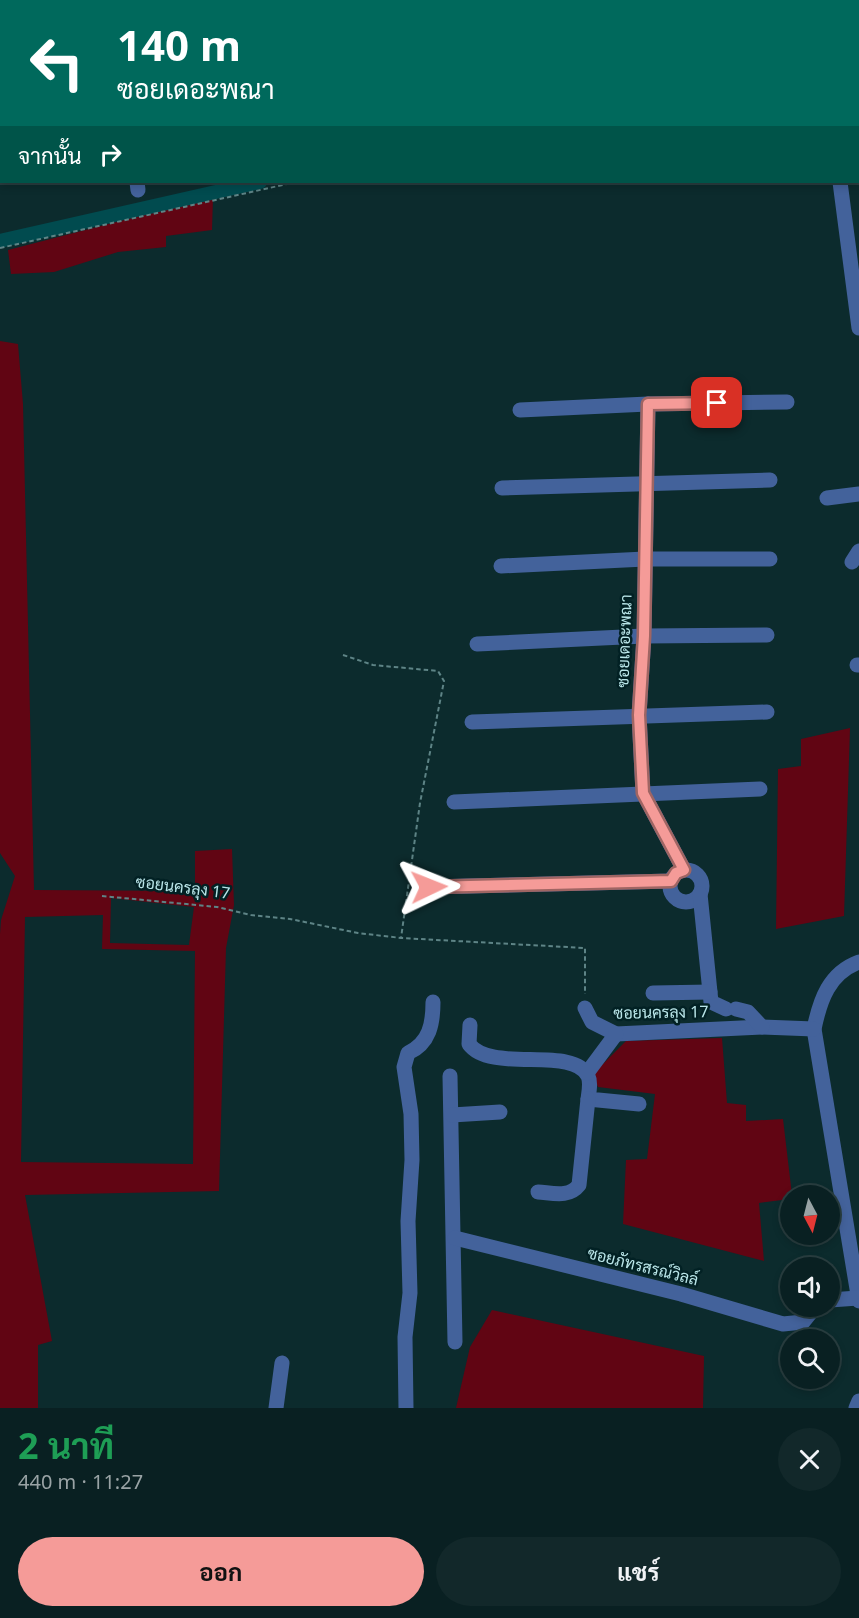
<!DOCTYPE html>
<html lang="th">
<meta charset="utf-8">
<style>
:root{--surface:#092022;--page:#12282a;--text:#f1f3f6;--muted:#99a3a5;--line:#293e40;--accent:#f59b98}
body{margin:0;font-family:"Noto Sans",Sarabun,sans-serif;background:var(--page);color:var(--text);height:100vh;display:flex;flex-direction:column;font-size:22px;white-space:nowrap}
*{box-sizing:border-box;margin:0}
p{font-size:20px;color:var(--muted)}
.icon{flex:none;width:33px;height:33px;fill:none;stroke:currentColor;stroke-width:2;stroke-linecap:round;stroke-linejoin:round}
.map{position:relative;height:1408px;overflow:hidden}
.side{display:flex;flex-direction:column;background:var(--surface);flex:1}
.side>*{flex:none}
.hud{position:absolute;left:0px;top:0px;width:860px;height:183px;box-shadow:0 3px 9px #0003,0 0 0 2px var(--line);background:#00695c;color:#fff;overflow:hidden}
.needle{width:39px;rotate:173deg}
.tools{position:absolute;left:780px;top:1185px;display:grid;gap:12px}
.tools a{display:grid;place-items:center;width:60px;height:60px;border-radius:50%;background:var(--surface);box-shadow:0 3px 9px #0003,0 0 0 2px var(--line);font-size:30px}
.pin{position:absolute;display:grid;place-items:center;width:51px;height:51px;color:#fff;margin:-26px;border-radius:12px;box-shadow:0 3px 9px #0006}
.me{position:absolute;width:66px;margin:-33px;rotate:88deg;stroke-linejoin:round;filter:drop-shadow(0 0 4px #0008)}
.turn{display:flex;align-items:center;gap:21px;height:126px;padding:0 18px;font-size:27px}
.turn .icon{width:78px;height:78px;stroke-width:2.5}
.turn b{display:block;font-size:42px;line-height:51px}
.then{display:flex;align-items:center;height:57px;padding:0 18px;background:#0003;gap:12px;font-size:22px}
.round{display:grid;place-items:center;flex:none;width:63px;height:63px;border-radius:32px;background:var(--page)}
.headline{display:flex;align-items:center;justify-content:space-between;height:102px;padding:0 18px}
h1{font-size:36px;font-weight:700;line-height:45px;color:#1e9e55}
.cta{display:flex;gap:12px;margin-top:auto;padding:12px 18px}
.cta a{flex:1;height:69px;border-radius:36px;background:var(--accent);color:#111;font-size:24px;font-weight:700;line-height:69px;text-align:center}
.cta a+a{background:var(--page);color:var(--text)}
.map>svg:first-child{display:block}
.green{fill:#610513;fill-rule:evenodd}
.lines{fill:none;stroke-linecap:round;stroke-linejoin:round}
.canal{stroke:#014b4f;stroke-width:14}
.path{stroke:#5e8486;stroke-width:2;stroke-dasharray:4.5 3;stroke-linecap:butt}
.minor{stroke:#43629b;stroke-width:15}
.route-casing{stroke:#9f6563;stroke-width:15}
.route{stroke:#f59b98;stroke-width:10}
.labels{text-anchor:middle;dominant-baseline:central;stroke-width:5;stroke-linejoin:round;paint-order:stroke}
.street-label{font-size:16px;fill:#bae6e9;stroke:#022124}
</style>
<div class="map">
<svg width="859" height="1408" viewBox="0 0 859 1408">
<rect width="100%" height="100%" fill="#0c2b2d"/>
<!-- green -->
<g class="green">
<path d="M213 197 212 230 166 236V247L118 252 54 272 11 274 8 250Z"/>
<path d="M0 341 18 344 23 404 34 890 195 891V851L232 849 234 905 226 948 219 1191 25 1195 52 1341 38 1345V1408H0V934L1 920 15 876 0 853ZM111 898 194 907 189 945 110 943ZM103 915 102 949 195 951 193 1164 21 1162 25 917Z"/>
<path d="M850 728 844 916 776 929 778 769 801 766V739Z"/>
<path d="M722 1038 727 1103 746 1105V1121L783 1119 792 1195 790 1199 759 1203 764 1261 623 1224 626 1160 647 1159 655 1094 598 1087 593 1074 626 1041Z"/>
<path d="M492 1310 704 1356 703 1408H456L470 1347Z"/>
</g>
<g class="lines">
<!-- canal -->
<g class="canal">
<path d="M858 41 859 40"/>
<path d="M0 241 260 182"/>
</g>
<!-- path -->
<g class="path">
<path d="M858 58 859 57"/>
<path d="M0 248 296 182"/>
<path d="M343 655 373 665 438 671 444 681 420 803 401 938"/>
<path d="M102 896 217 907 251 915 290 919 358 933 401 938 585 948V994"/>
</g>
<!-- minor -->
<g class="minor">
<path d="M301 0V2"/>
<path d="M556 0V2"/>
<path d="M647 0V2"/>
<path d="M730 0 731 2"/>
<path d="M129 2 137 0"/>
<path d="M467 2 474 0"/>
<path d="M137 182 138 190"/>
<path d="M840 182 859 328"/>
<path d="M648 404 644 636 639 715 643 793 684 870"/>
<path d="M520 410 648 404 787 402"/>
<path d="M502 488 770 480"/>
<path d="M827 498 859 494"/>
<path d="M852 562 859 551"/>
<path d="M501 566 645 559H770"/>
<path d="M477 644 644 636 767 635"/>
<path d="M857 665H859"/>
<path d="M472 722 767 712"/>
<path d="M454 802 760 789"/>
<circle cx="686" cy="886" r="16"/>
<path d="M429 887 671 881"/>
<path d="M700 894 711 1002 726 1009"/>
<path d="M859 962C829 973 820 1000 814 1029L859 1301"/>
<path d="M653 993 710 992"/>
<path d="M585 1008 592 1022 616 1034 762 1027 814 1029"/>
<path d="M736 1009 748 1012 762 1027"/>
<path d="M470 1025 469 1044C491 1074 573 1045 588 1076 591 1082 589 1092 588 1099L639 1104"/>
<path d="M587 1073 616 1034"/>
<path d="M450 1076 455 1342"/>
<path d="M452 1115 500 1112"/>
<path d="M538 1192C553 1193 569 1198 579 1185L588 1099"/>
<path d="M455 1238 681 1294 783 1324 803 1322 816 1306"/>
<path d="M830 1300 858 1298"/>
<path d="M276 1408 282 1363"/>
<path d="M406 1408 405 1337 410 1293 408 1221 412 1160 411 1114 404 1067 408 1053C430 1043 433 1023 433 1002"/>
<path d="M856 1408 859 1401"/>
</g>
</g>
<g class="lines">
<defs>
<path id="route" d="M429 887 671 881 676 873 684 870 643 793 639 715 644 636 648 404 717 403"/>
</defs>
<!-- route casing -->
<use href="#route" class="route-casing"/>
<!-- route -->
<use href="#route" class="route"/>
</g>
<g class="labels">
<!-- street labels -->
<g class="street-label">
<text transform="translate(624 641) rotate(-88)">ซอยเดอะพณา</text>
<text transform="translate(183 887) rotate(7)">ซอยนครลุง 17</text>
<text transform="translate(661 1012) rotate(-1)">ซอยนครลุง 17</text>
<text transform="translate(643 1266) rotate(14)">ซอยภัทรสรณ์วิลล์</text>
</g>
</g>
</svg>
<div class="tools">
<a><svg class="needle" viewBox="-14 -14 28 28"><path d="M0-13l5 13h-10z" fill="#e53935"/><path d="M0 13l5-13h-10z" fill="#99a3a5"/></svg></a>
<a><svg class="icon" aria-label="sound" viewBox="0 0 24 24"><path d="M4 9h4l5-4v14l-5-4H4zM17 9q2 3 0 6"/></svg></a>
<a><svg class="icon" aria-label="search" viewBox="0 0 24 24"><circle cx="10" cy="10" r="6"/><path d="M15 15l6 6"/></svg></a>
</div>
<div class="pin" style="left:717px;top:403px;background:#d93025"><svg class="icon" aria-label="arrive" viewBox="0 0 24 24"><path d="M6 21V4h12l-3 4 3 4H6"/></svg></div>
<svg class="me" style="left:429px;top:887px" viewBox="-20 -20 40 40"><path d="M0-17L14 15 0 8-14 15z" fill="#f59b98" stroke="#fff" stroke-width="4"/></svg>
<div class="hud">
<div class="turn"><svg class="icon" aria-label="left" viewBox="0 0 24 24"><path d="M17 20v-9H6M10 6l-5 5 5 5"/></svg><div><b>140 m</b>ซอยเดอะพณา</div></div>
<div class="then">จากนั้น<svg class="icon" aria-label="right" viewBox="0 0 24 24"><path d="M7 20v-9h11M14 6l5 5-5 5"/></svg></div>
</div>
</div>
<section class="side">
<div class="headline"><div><h1>2 นาที</h1><p>440 m · 11:27</p></div><a class="round"><svg class="icon" aria-label="close" viewBox="0 0 24 24"><path d="M6 6l12 12M18 6L6 18"/></svg></a></div>
<div class="cta"><a>ออก</a><a>แชร์</a></div>
</section>
